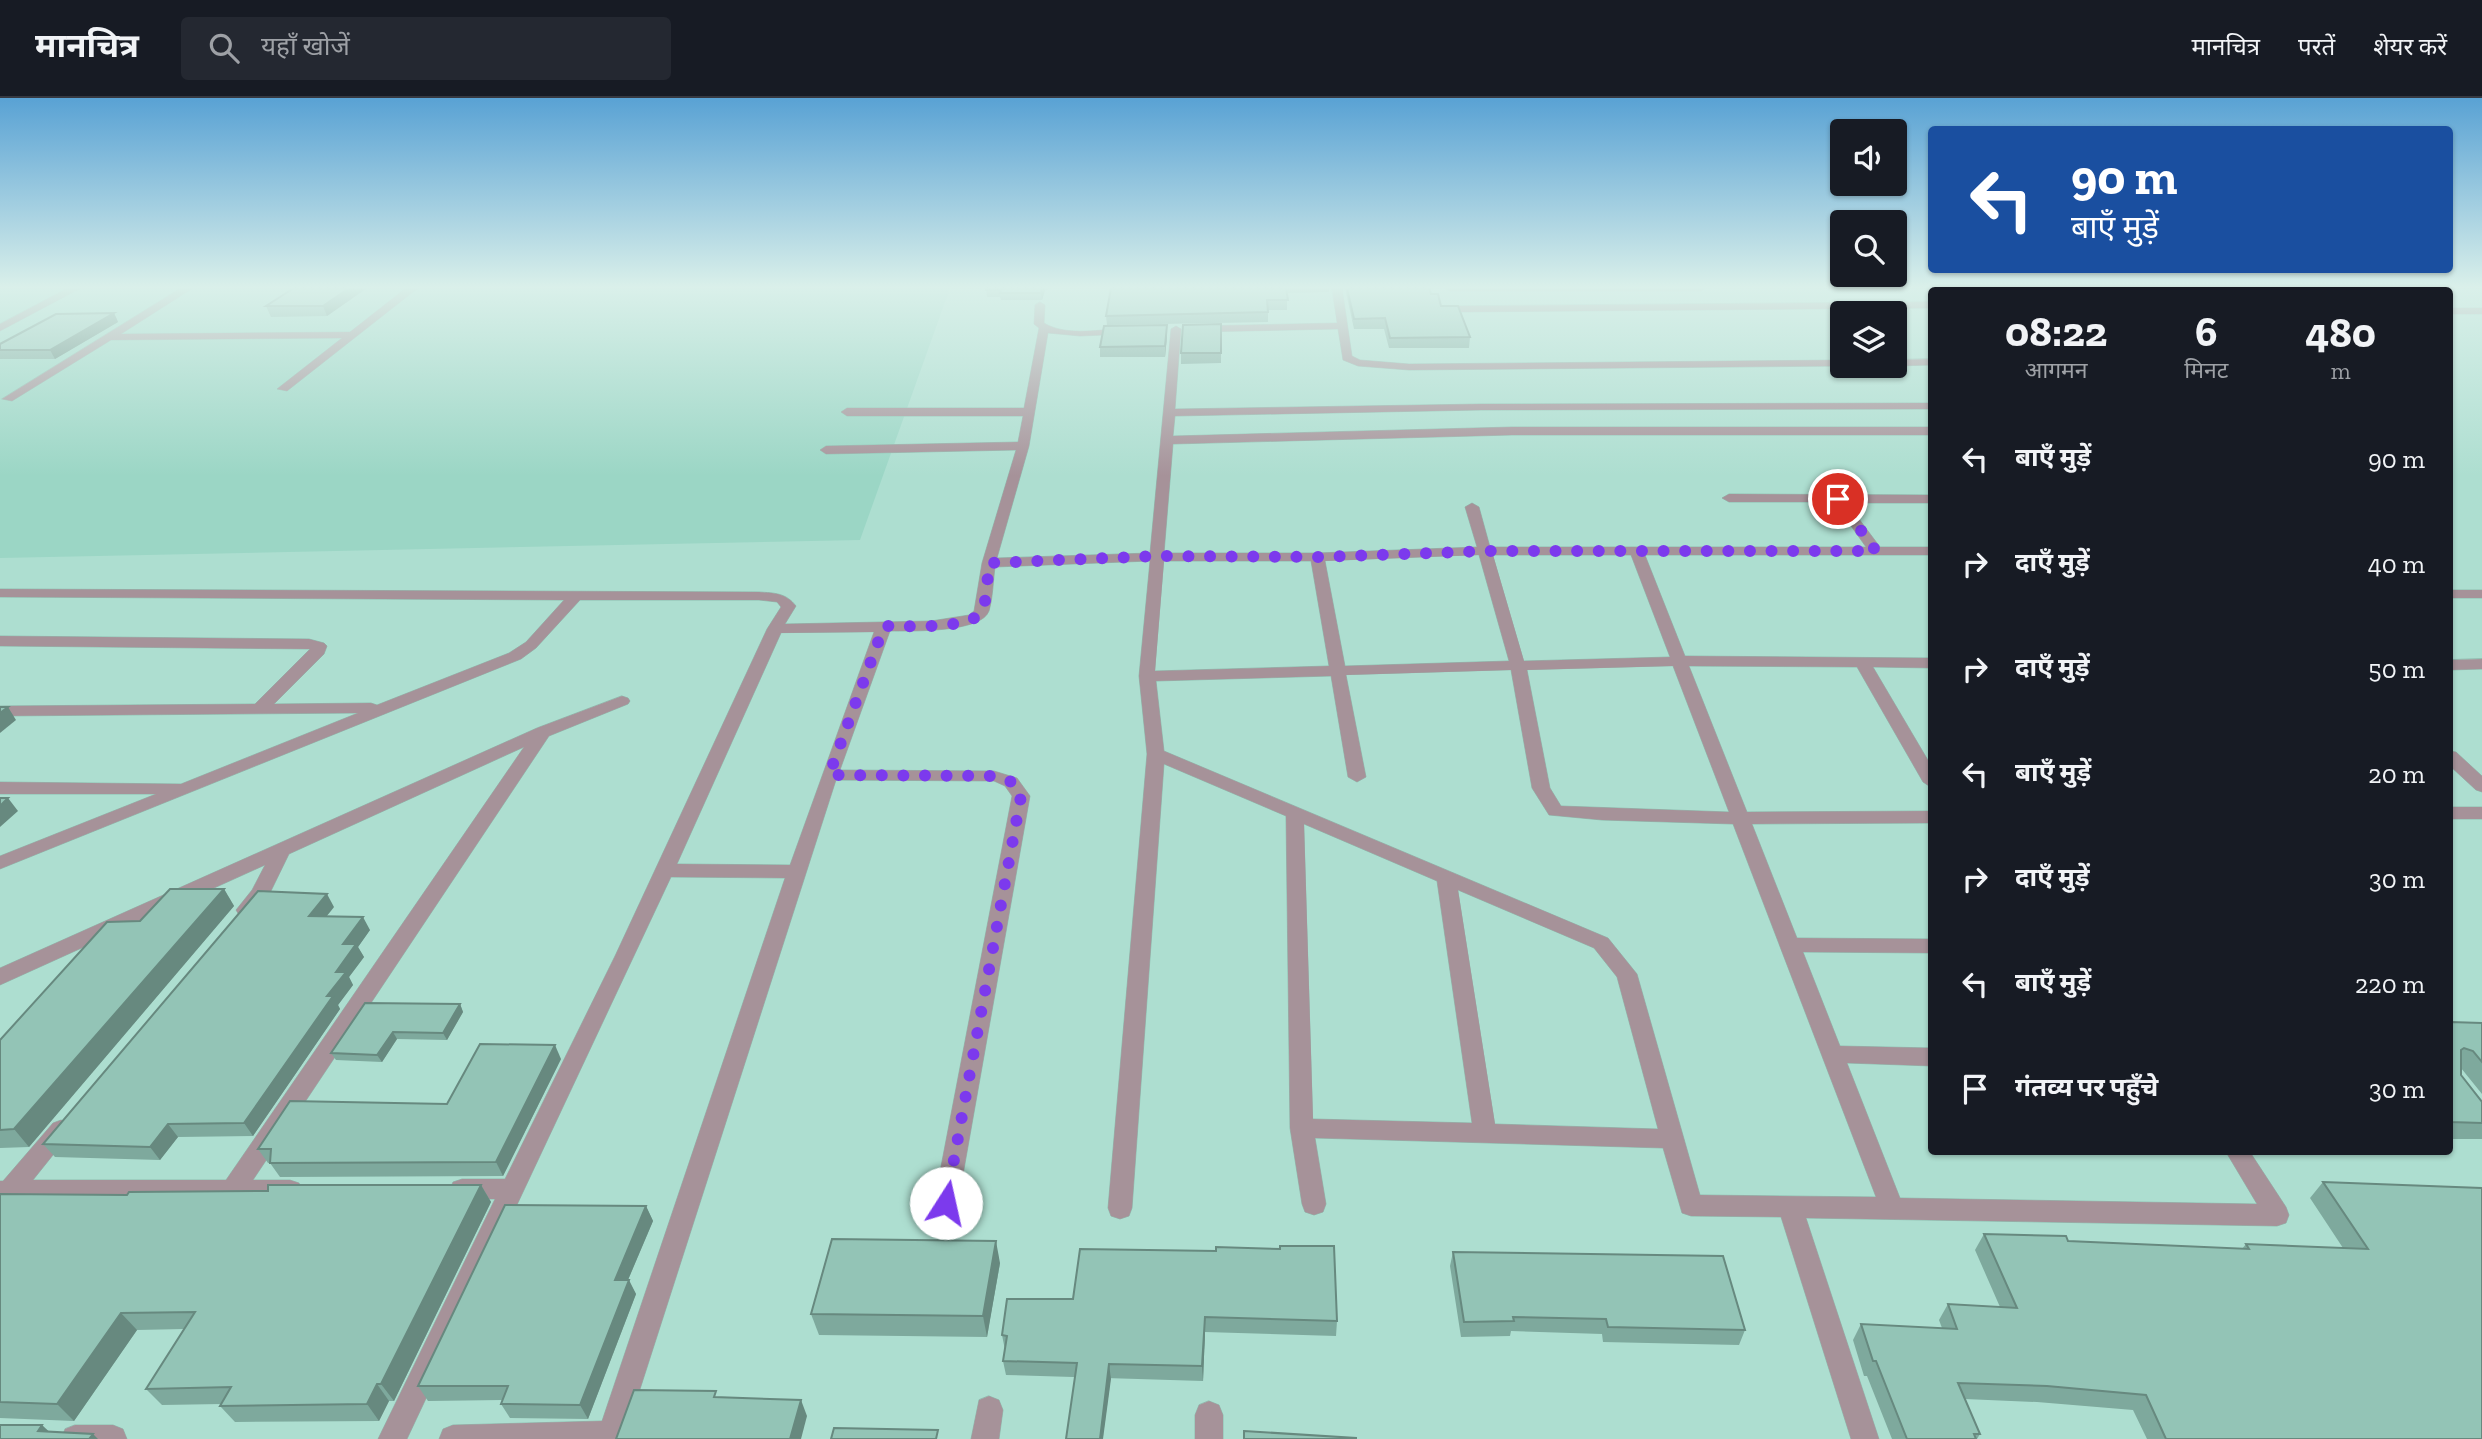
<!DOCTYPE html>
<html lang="hi">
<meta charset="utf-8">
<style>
:root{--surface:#171b24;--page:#242831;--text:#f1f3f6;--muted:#9ea1a6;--line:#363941}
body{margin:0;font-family:"Zilla Slab","Noto Sans Devanagari",serif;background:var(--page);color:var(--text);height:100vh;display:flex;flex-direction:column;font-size:26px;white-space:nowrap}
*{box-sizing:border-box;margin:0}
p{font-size:23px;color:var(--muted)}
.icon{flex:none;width:38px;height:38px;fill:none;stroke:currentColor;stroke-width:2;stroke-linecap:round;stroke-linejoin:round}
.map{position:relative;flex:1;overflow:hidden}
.sheet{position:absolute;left:1928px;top:189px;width:525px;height:868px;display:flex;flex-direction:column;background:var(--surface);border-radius:7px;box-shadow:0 2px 5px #0004}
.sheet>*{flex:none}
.banner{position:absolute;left:1928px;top:28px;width:525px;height:147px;border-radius:7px;box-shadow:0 2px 5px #0004;background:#1a4fa0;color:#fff;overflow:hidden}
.tools{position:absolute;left:1830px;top:21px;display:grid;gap:14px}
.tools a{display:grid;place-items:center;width:77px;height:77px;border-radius:7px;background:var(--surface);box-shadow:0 2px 5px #0004;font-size:35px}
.pin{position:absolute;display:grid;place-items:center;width:60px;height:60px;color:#fff;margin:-30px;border:4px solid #fff;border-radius:50%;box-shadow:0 2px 7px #0007}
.me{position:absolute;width:77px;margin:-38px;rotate:10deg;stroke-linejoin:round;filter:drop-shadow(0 0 5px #0008)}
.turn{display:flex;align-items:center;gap:24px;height:147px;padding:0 28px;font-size:32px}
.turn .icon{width:91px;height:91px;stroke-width:2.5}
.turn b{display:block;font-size:49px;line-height:60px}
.eta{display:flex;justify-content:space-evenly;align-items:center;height:119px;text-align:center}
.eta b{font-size:42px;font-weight:700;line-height:49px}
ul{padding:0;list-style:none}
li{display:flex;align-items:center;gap:21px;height:105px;padding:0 28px}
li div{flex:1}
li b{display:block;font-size:26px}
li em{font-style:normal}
header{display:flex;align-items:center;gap:42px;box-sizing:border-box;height:98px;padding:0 35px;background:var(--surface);border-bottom:2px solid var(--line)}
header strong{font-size:33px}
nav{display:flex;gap:38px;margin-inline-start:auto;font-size:24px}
.search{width:490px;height:63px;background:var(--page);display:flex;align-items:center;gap:18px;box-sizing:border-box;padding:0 24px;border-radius:7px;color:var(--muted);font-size:26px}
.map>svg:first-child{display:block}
.built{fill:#9bd6c5}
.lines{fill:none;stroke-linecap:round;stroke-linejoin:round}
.street-casing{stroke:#90bcaf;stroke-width:1}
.street{fill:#a69299;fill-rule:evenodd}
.wall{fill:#7ea99d}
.shaded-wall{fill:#67897f}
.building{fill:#93c4b6;stroke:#67897f;stroke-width:2}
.route{stroke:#7c3aed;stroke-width:12;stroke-dasharray:0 21.6}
</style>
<header>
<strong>मानचित्र</strong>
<div class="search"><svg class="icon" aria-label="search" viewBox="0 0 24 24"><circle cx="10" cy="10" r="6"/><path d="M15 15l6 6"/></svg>यहाँ खोजें</div>
<nav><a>मानचित्र</a><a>परतें</a><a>शेयर करें</a></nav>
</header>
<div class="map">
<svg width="2482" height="1341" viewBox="0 0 2482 1341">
<rect width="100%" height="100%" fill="#added0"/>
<!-- built -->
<path class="built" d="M0 190H950L860 442 0 460Z"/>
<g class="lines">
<defs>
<g id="street">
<path d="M68 190H81L0 233V226Z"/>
<path d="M181 190H193L121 236 350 234 406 190H418L287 293 277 291 342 240 111 242 12 303 2 301Z"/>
<path d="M1332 190H1342L1352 258 1360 262 1409 266 1843 262V268H1845L1409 272 1358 268 1343 262 1338 231 1197 234 1192 231 1197 228 1337 225Z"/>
<path d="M1445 190H1706L1701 193H1450Z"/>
<path d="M1946 190H1957L1958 192H1948Z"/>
<path d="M1040 204 1045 207 1044 225C1067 239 1102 231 1127 230L1132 233 1127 236 1080 238 1048 235 1029 348 997 460 1150 455 1171 231 1176 228 1181 231 1175 311 1481 306 1932 305V311L1481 312 1175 318 1173 338 1512 329H1932V337H1512L1173 346 1164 455H1317L1477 449 1465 409 1472 405 1479 409 1490 449H1866L1834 404H1729L1722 400 1729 396 1932 397V405H1847L1880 449H1932V457H1645L1685 558 1932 560V570L1873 569 1932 669V690L1923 684 1857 569 1689 568 1747 714 1932 713V725L1752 726 1797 840 1932 841V855L1803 854 1840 948 1932 950V968L1847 965 1900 1100 2257 1106 2226 1054H2250L2286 1109 2289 1117 2286 1125 2277 1128 1806 1120 1879 1341H1851L1781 1119 1691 1118 1682 1115 1663 1050 1315 1040 1326 1106 1323 1114 1314 1117 1305 1114 1302 1106 1290 1030 1286 718 1164 666 1132 1110 1129 1118 1120 1121 1111 1118 1108 1110 1147 656 1139 578 1150 463 995 469C993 483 993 500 989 513 981 535 910 533 890 533L840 672 994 673 1017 680 1030 698 958 1105 955 1112 946 1116 937 1112 934 1105 1012 698 1005 688 994 683 836 682 624 1341H439L443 1331 453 1327 602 1323 785 780 671 779 407 1341H378L495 1101H462L453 1098 450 1091 453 1084 462 1081H505L615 858 767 531 781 509 777 504 759 502H580L536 550 521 561 0 771V758L156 696H0V684L181 686 358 615 0 618V608L255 606 310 551 0 548V538L309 541 324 545 327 548 324 556 274 606 371 605 377 607 509 555 526 544 564 502 0 499V491L759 494C775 495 786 495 796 508L785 526 931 523 969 517 974 513 982 465 1016 352 826 356 820 352 826 348 1018 344 1023 318H847L841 314 847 310H1024L1039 230 1034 226 1035 207ZM1479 457 1509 563 1345 568 1325 463ZM1493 457H1631L1670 559 1524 563ZM1164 463H1311L1329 568 1155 573ZM874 534 790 767 677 766 781 535ZM1673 568 1729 714 1561 708 1550 690 1527 572ZM1511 572 1532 690 1549 717 1602 722 1733 726 1876 1099 1700 1097 1637 876 1608 840 1164 653 1156 583 1331 578 1348 679 1357 684 1366 679 1346 577ZM1304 726 1437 783 1472 1025 1313 1021ZM1458 792 1594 850 1617 879 1658 1031 1495 1026Z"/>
<path d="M1932 204V210L1458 214 1453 211 1458 208Z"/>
<rect x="2450" y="210" width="32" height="6"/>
<path d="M1932 261V267L1895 268H1893H1895V262Z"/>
<rect x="2450" y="492" width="32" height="8"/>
<path d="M2482 561V571L2450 572V562Z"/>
<path d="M622 598 628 600 630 603 628 606 549 638 253 1082H290L299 1085 302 1092 299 1099 290 1102 0 1103V1083H3L53 1025 61 1022 69 1025 73 1032 33 1082H226L524 649 289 756 270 795 253 817H239L236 812 252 792 265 767 0 887V870L537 630Z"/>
<path d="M2450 653 2456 654 2482 678V694L2476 692 2450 668Z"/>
<rect x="2450" y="709" width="32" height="12"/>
<path d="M989 1298 999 1302 1003 1312 999 1341H971L979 1302Z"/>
<path d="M1209 1303 1219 1307 1223 1317V1341H1195V1317L1199 1307Z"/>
<path d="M75 1327H113L123 1331 127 1341H61L65 1331Z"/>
</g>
</defs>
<!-- street casing -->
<use href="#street" class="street-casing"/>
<!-- street -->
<use href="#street" class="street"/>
</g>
<!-- wall -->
<g class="wall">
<path d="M367 190 327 218 271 219 266 208Z"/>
<path d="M986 190H1048L1047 192H1045L1042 202H1001L1000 199H987Z"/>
<path d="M1111 190H1329V194L1287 195V212H1268V224L1107 227 1106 218Z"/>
<path d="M1345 190H1429L1431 196 1470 239 1469 250H1389L1384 231H1354Z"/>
<path d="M114 215 118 224 55 261H0V246Z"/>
<path d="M1221 226V265L1181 266V255Z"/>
<path d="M1167 238 1165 259H1100V249Z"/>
<path d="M224 791 234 808 29 1049 0 1050V942Z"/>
<path d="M334 809 326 819 370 832 358 849 364 859 349 879 353 887 338 907 340 911 253 1038 178 1039 160 1062 55 1059 43 1046Z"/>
<path d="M460 906 463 914 447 942 397 941 382 964 336 962 331 955Z"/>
<path d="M2450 924 2482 925V996L2461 970V977L2482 1025V1041H2450Z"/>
<path d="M561 961 503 1078 280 1079 270 1065H268L258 1051 447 1006Z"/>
<path d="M2323 1084 2482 1090V1341H2147L2133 1312 2037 1304 1965 1301 1980 1336 1977 1341H1892L1867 1278H1864L1853 1242 1861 1226 1942 1230 1939 1222 1948 1206 2000 1209 1975 1152 1984 1136 2068 1143 2242 1151 2246 1146 2343 1150 2310 1100Z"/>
<path d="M481 1087 491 1104 394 1303H389L379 1323 235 1324 220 1308 221 1306 162 1307 146 1291 184 1231 137 1232 74 1323 0 1320V1096L127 1097Z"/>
<path d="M646 1108 653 1123 628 1182 636 1196 588 1321 510 1320 501 1306 502 1302 428 1303 418 1288Z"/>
<path d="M1453 1154 1745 1232 1739 1247 1603 1244 1602 1236 1511 1233 1510 1238 1461 1239 1450 1168Z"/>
<path d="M1000 1165 987 1239 819 1237 811 1216Z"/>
<path d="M1007 1201 1337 1223 1336 1238 1205 1234 1203 1283 1006 1277 1003 1263 1005 1252 1002 1237Z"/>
</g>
<!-- shaded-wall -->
<g class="shaded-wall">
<path d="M349 190H367L327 218 323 208Z"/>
<path d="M1042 190H1045V192L1042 202 1041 195Z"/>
<path d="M114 215 118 224 55 261 50 252Z"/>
<path d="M1167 227V238L1165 259V248Z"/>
<path d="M8 609 16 622 0 635V615Z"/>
<path d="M8 700 18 713 0 729V708Z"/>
<path d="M224 791 234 808 29 1049 14 1031Z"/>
<path d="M327 796 334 809 316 831 309 818Z"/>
<path d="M363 819 370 832 358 849 364 859 349 879 353 887 338 907 340 911 253 1038 244 1025 327 898 336 874 343 846Z"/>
<path d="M460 906 463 914 447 942 443 935Z"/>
<path d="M393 934 397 941 382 964 377 957Z"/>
<path d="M555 947 561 961 503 1078 496 1064Z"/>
<path d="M168 1026 178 1039 160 1062 150 1049Z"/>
<path d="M481 1087 491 1104 394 1303 381 1286Z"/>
<path d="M646 1108 653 1123 622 1196 615 1182Z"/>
<path d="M996 1143 1000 1165 987 1239 983 1218Z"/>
<path d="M629 1182 636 1196 588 1321 580 1307Z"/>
<path d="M121 1215 137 1232 74 1323 57 1306Z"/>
<path d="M1205 1219V1234L1203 1283 1202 1268Z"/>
<path d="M1109 1266 1111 1281 1103 1341H1100Z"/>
<path d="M377 1286 389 1303 379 1323 367 1306Z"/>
<path d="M801 1302 807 1318 801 1341H790Z"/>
<path d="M42 1327 57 1341 38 1333Z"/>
<path d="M93 1336 98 1341H89Z"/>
</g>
<!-- building -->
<g class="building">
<path d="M294 190H349L323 208H266Z"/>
<path d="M986 190H1042L1041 195H1000L1001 192H986Z"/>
<path d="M1111 190H1286L1288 202H1267L1268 214 1106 218Z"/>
<path d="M1347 190H1429L1431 196H1438L1441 208H1458L1470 239 1390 240 1385 220 1354 221Z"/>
<path d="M114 215 50 252H0V246L56 216Z"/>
<path d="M1221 226V255H1181L1183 227Z"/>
<path d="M1167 227 1165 248 1100 249 1104 228Z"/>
<path d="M0 609H8L0 615Z"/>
<path d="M0 700H8L0 708Z"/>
<path d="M170 791H224L14 1031 0 1032V942L107 824 140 823Z"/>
<path d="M258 793 327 796 309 818 363 819 343 846H356L336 874H346L327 898H333L244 1025 168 1026 150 1049 43 1046Z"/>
<path d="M365 905 460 906 443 935 393 934 377 957 331 955Z"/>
<path d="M2450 924 2482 925V964L2473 953 2464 950 2461 952V977L2482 1004V1025L2450 1024Z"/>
<path d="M480 946 555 947 496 1064 270 1065 271 1051H258L290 1003 447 1006Z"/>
<path d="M2323 1084 2482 1090V1341H2166L2146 1297 2047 1288 1958 1285 1980 1336H1974L1976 1341H1907L1876 1263H1873L1861 1226 1957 1231 1948 1206 2017 1210 1984 1136 2066 1138 2068 1143 2249 1151 2246 1146 2368 1151Z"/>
<path d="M268 1087H481L381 1286H377L367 1306 220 1308 231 1289 146 1291 195 1214 121 1215 57 1306 0 1304V1096L127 1097 129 1094 268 1093Z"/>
<path d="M505 1107 646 1108 615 1182H629L580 1307 501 1306 508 1288H418Z"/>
<path d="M832 1141 996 1143 983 1218 811 1216Z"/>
<path d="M1280 1148H1334L1337 1223 1205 1219 1202 1268 1109 1266 1100 1341H1066L1077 1265 1003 1263 1007 1238 1002 1237 1007 1201H1073L1080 1151 1216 1153V1149L1280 1151Z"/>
<path d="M1453 1154 1723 1158 1745 1232 1608 1229 1606 1221 1513 1219 1514 1223 1464 1224Z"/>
<path d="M634 1292 716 1293 714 1299 801 1302 790 1341H616Z"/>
<path d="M0 1327H42L38 1333 93 1336 89 1341H0Z"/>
<path d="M834 1330 938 1332 936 1341H831Z"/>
<path d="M1244 1333 1356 1340V1341H1244Z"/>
</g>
<!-- sky -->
<linearGradient id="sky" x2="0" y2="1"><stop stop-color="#59a2d4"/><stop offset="0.5" stop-color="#daf0ea"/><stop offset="1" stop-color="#daf0ea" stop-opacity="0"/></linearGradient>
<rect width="2482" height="378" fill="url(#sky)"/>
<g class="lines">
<!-- route -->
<path class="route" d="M946 1105 1021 698C1015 684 1009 681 994 678L829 677 884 528C903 528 971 532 981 514 988 502 987 479 989 465L1157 458 1317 459 1487 453H1876L1838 401"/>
</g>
</svg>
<div class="tools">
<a><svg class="icon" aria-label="sound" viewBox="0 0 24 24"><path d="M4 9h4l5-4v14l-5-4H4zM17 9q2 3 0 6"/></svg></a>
<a><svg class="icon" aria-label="search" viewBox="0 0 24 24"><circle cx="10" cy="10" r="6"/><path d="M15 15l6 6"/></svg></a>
<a><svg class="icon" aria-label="layers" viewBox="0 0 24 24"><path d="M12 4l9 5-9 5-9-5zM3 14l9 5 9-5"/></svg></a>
</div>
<div class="pin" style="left:1838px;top:401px;background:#d93025"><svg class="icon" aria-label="arrive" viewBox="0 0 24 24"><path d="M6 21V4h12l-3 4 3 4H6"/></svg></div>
<svg class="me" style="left:946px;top:1105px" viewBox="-20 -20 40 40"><circle r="19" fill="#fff"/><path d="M0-13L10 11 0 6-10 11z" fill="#7c3aed"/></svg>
<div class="banner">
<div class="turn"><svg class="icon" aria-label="left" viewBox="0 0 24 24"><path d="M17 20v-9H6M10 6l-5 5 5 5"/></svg><div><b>90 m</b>बाएँ मुड़ें</div></div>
</div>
<section class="sheet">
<div class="eta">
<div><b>08:22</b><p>आगमन</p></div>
<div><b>6</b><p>मिनट</p></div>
<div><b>480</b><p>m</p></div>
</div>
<ul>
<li><svg class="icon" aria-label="left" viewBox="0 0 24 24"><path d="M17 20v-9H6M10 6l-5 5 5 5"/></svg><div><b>बाएँ मुड़ें</b></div><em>90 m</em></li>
<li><svg class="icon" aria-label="right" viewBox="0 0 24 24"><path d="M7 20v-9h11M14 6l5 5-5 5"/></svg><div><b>दाएँ मुड़ें</b></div><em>40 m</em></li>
<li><svg class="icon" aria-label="right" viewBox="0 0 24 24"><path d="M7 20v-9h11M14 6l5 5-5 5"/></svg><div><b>दाएँ मुड़ें</b></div><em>50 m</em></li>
<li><svg class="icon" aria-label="left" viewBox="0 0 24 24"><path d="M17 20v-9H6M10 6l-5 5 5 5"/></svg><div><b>बाएँ मुड़ें</b></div><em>20 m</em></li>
<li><svg class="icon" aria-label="right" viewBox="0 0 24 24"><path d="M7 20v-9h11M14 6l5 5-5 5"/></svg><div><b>दाएँ मुड़ें</b></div><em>30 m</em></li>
<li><svg class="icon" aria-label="left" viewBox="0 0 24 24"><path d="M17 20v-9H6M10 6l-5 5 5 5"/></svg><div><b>बाएँ मुड़ें</b></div><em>220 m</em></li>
<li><svg class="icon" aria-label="arrive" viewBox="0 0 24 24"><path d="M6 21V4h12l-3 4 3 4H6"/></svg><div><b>गंतव्य पर पहुँचे</b></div><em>30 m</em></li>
</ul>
</section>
</div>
